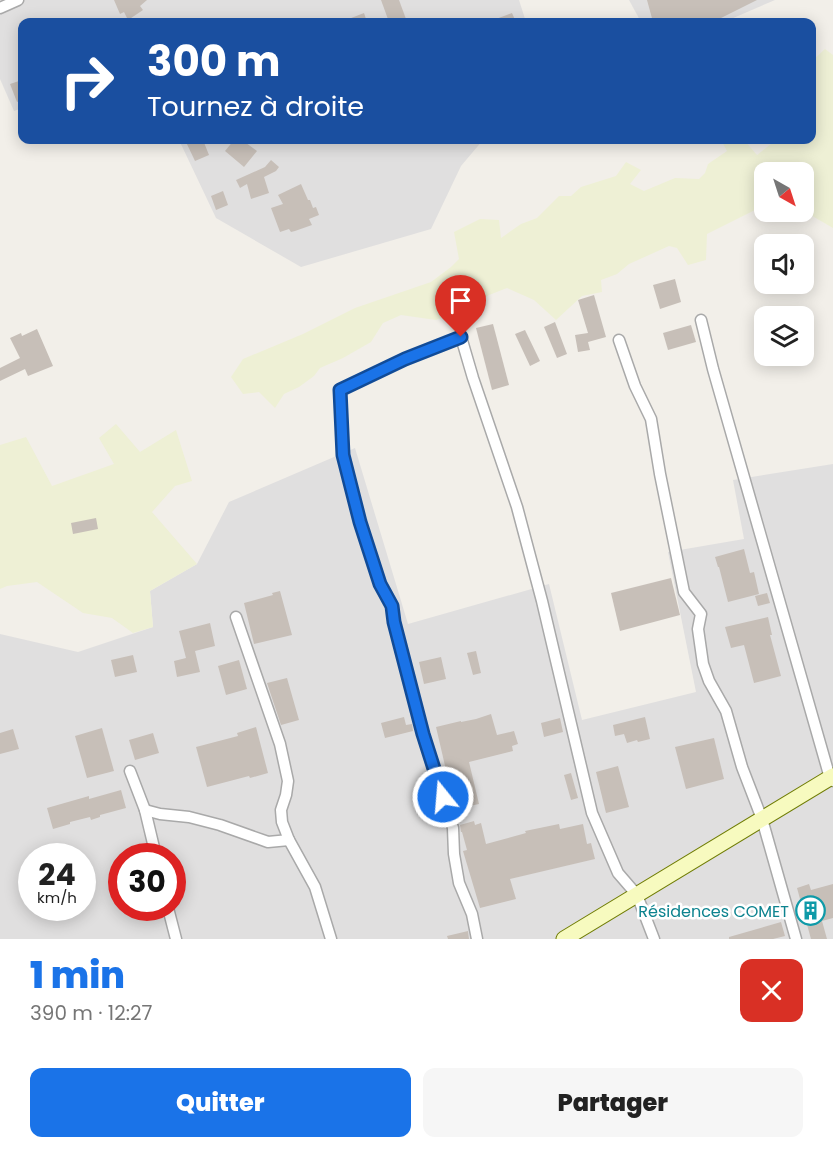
<!DOCTYPE html>
<html lang="fr">
<meta charset="utf-8">
<style>
:root{--surface:#fff;--page:#f6f6f6;--text:#222;--muted:#767676;--accent:#1a73e8}
body{margin:0;font-family:Poppins,sans-serif;background:var(--page);color:var(--text);height:100vh;display:flex;flex-direction:column;font-size:22px;white-space:nowrap}
*{box-sizing:border-box;margin:0}
p{font-size:20px;color:var(--muted)}
.icon{flex:none;width:33px;height:33px;fill:none;stroke:currentColor;stroke-width:2;stroke-linecap:round;stroke-linejoin:round}
.map{position:relative;height:939px;overflow:hidden}
.drawer{display:flex;flex-direction:column;background:var(--surface);flex:1}
.drawer>*{flex:none}
.top-card{position:absolute;left:18px;top:18px;width:798px;height:126px;border-radius:12px;box-shadow:0 3px 15px #0003;background:#1a4fa0;color:#fff;overflow:hidden}
.needle{width:39px;rotate:141deg}
.tools{position:absolute;left:754px;top:162px;display:grid;gap:12px}
.tools a{display:grid;place-items:center;width:60px;height:60px;border-radius:12px;background:var(--surface);box-shadow:0 3px 15px #0003;font-size:30px}
.speed{position:absolute;left:18px;top:843px;display:flex;gap:12px;font-size:30px;font-weight:700;text-align:center}
.speed>*{display:grid;place-content:center;width:78px;height:78px;border-radius:50%;background:var(--surface);box-shadow:0 3px 15px #0003;line-height:1}
.speed small{font-size:15px;font-weight:400}
.speed .limit{border:9px solid #d22;background:#fff;color:#111}
.pin{position:absolute;display:grid;place-items:center;width:51px;height:51px;color:#fff;margin:-62px -26px;border-radius:50% 50% 50% 0;rotate:-45deg;box-shadow:0 0 6px #0007}
.pin .icon{rotate:45deg}
.me{position:absolute;width:66px;margin:-33px;rotate:343deg;stroke-linejoin:round;filter:drop-shadow(0 0 4px #0008)}
.turn{display:flex;align-items:center;gap:21px;height:126px;padding:0 30px;font-size:27px}
.turn .icon{width:78px;height:78px;stroke-width:2.5}
.turn b{display:block;font-size:42px;line-height:51px}
.round{display:grid;place-items:center;flex:none;width:63px;height:63px;border-radius:12px;background:var(--page)}
.head{display:flex;align-items:center;justify-content:space-between;height:102px;padding:0 30px}
h1{font-size:36px;font-weight:800;line-height:45px;color:var(--accent)}
.button{display:flex;gap:12px;margin-top:auto;padding:12px 30px}
.button a{flex:1;height:69px;border-radius:12px;background:var(--accent);color:#fff;font-size:24px;font-weight:800;line-height:69px;text-align:center}
.button a+a{background:var(--page);color:var(--text)}
.map>svg:first-child{display:block}
.residential{fill:#e0dfdf;fill-rule:evenodd}
.farmland{fill:#eef0d5}
.building{fill:#c7bfb8}
.lines{fill:none;stroke-linecap:round;stroke-linejoin:round}
.street-casing{stroke:#a9a9a9;stroke-width:13}
.secondary-casing{stroke:#707d05;stroke-width:17}
.street{stroke:#fff;stroke-width:10}
.secondary{stroke:#f7fabf;stroke-width:15}
.route-casing{stroke:#114b97;stroke-width:15}
.route{stroke:#1a73e8;stroke-width:10}
.labels{text-anchor:middle;dominant-baseline:central;stroke-width:5;stroke-linejoin:round;paint-order:stroke}
.culture-label{font-size:16px;fill:#0d838f;stroke:#fff;text-anchor:end}
</style>
<div class="map">
<svg width="833" height="939" viewBox="0 0 833 939">
<rect width="100%" height="100%" fill="#f2efe9"/>
<!-- residential -->
<g class="residential">
<path d="M0 0H519L526 22H22V108L14 111 0 79Z"/>
<path d="M629 0H775L724 22H641Z"/>
<path d="M179 140H483L461 166 431 229 301 267 216 218Z"/>
<path d="M355 448 408 624 549 584 582 720 696 692 668 552 744 539 733 480 833 464V939H0V634L78 652 153 627 150 591 197 564 229 502ZM32 856H82V908H32ZM122 856H172V908H122Z"/>
</g>
<!-- farmland -->
<g class="farmland">
<path d="M825 49 833 55V228L814 217 804 207V172H765V205L707 234 706 260 688 265 677 248 669 246 629 264 617 274 601 280 602 292 582 296 556 320 534 300 507 288 489 295 465 309 436 320 401 315 383 323 371 342 343 358 320 368 314 376 299 387 284 394 275 408 259 392 243 394 231 377 243 359 303 334 355 308 431 282 451 267 459 259 454 232 480 219 499 220 501 238 521 224 537 218 559 196H571L581 187 616 176 626 162 641 170 630 184 644 191 675 178 699 179 705 173 708 164 727 151 721 140H744L757 155 776 140H812V61Z"/>
<path d="M116 424 140 452 176 430 192 481 175 486 152 512 197 564 150 591 153 627 133 633 112 618 83 613 37 582 7 586 0 589V445L26 437 52 486 114 464 99 438Z"/>
</g>
<!-- building -->
<g class="building">
<path d="M114 0H147L140 6 143 10 128 20 124 12 120 14Z"/>
<path d="M381 0H399L406 19 397 22H389Z"/>
<path d="M647 0H757L713 22H653Z"/>
<path d="M364 13 367 22H341Z"/>
<path d="M512 13 516 22H488Z"/>
<path d="M22 80V100L17 102 10 84Z"/>
<path d="M185 140H203L209 155 195 161Z"/>
<path d="M234 140H242L257 151 244 167 225 151Z"/>
<path d="M271 160 279 167 276 171 264 177 269 193 251 199 247 184 240 188 236 180 265 167Z"/>
<path d="M301 184 308 200H310L313 208 316 207 319 215 309 219 312 225 295 231 291 232 289 229 280 232 271 208 283 204 278 195Z"/>
<path d="M223 191 228 205 216 210 211 196Z"/>
<path d="M675 279 681 302 660 309 653 285Z"/>
<path d="M594 295 606 337 588 342 590 350 578 352 575 335 588 333 578 300Z"/>
<path d="M555 322 567 354 557 358 544 327Z"/>
<path d="M493 324 509 385 492 390 476 328Z"/>
<path d="M691 325 696 342 668 350 663 333Z"/>
<path d="M37 329 53 366 28 376 25 369 0 381V368L20 358 10 338 21 333 22 336Z"/>
<path d="M525 330 540 361 530 366 515 334Z"/>
<path d="M96 518 98 529 73 534 71 523Z"/>
<path d="M744 549 750 573 754 572 759 594 728 602 719 567H718L715 557Z"/>
<path d="M671 578 680 615 620 631 611 593Z"/>
<path d="M280 591 292 635 254 644 244 603 273 595 272 593Z"/>
<path d="M767 593 770 603 758 606 755 596Z"/>
<path d="M768 617 772 635H770L781 676 754 683 744 645 731 648 725 627Z"/>
<path d="M210 623 215 646 195 651 200 672 177 677 174 661 186 658 179 631Z"/>
<path d="M476 651 481 673 473 675 467 653Z"/>
<path d="M133 655 137 672 115 677 111 660Z"/>
<path d="M441 657 446 679 424 684 419 662Z"/>
<path d="M239 660 247 689 226 695 218 666Z"/>
<path d="M287 678 299 720 281 725 267 683Z"/>
<path d="M491 714 497 735 514 731 518 744 512 746 513 751 469 762 479 804 455 809 443 772 446 770 436 727 461 721V722L476 719Z"/>
<path d="M404 717 406 725 412 724 413 731 385 738 381 723Z"/>
<path d="M645 717 650 739 638 742 637 740 627 743 624 734 615 736 613 725Z"/>
<path d="M560 718 563 732 544 737 541 723Z"/>
<path d="M256 727 268 773 250 778 249 776 207 787 196 747 238 736 237 733Z"/>
<path d="M102 728 114 771 87 778 75 736Z"/>
<path d="M13 729 19 749 0 754V733Z"/>
<path d="M153 733 159 753 135 760 129 740Z"/>
<path d="M714 738 724 779 686 789 675 747Z"/>
<path d="M618 766 629 807 606 813 596 772Z"/>
<path d="M571 773 578 798 571 800 564 775Z"/>
<path d="M121 790 126 808 100 815V817L91 820 90 817 70 822V824L53 829 47 808 89 796V799Z"/>
<path d="M474 821 475 825 481 823 486 844 526 833 525 831 559 824 560 829 583 824 587 844 591 843 595 859 510 879 516 899 480 908 463 851 467 850 462 832H461L460 825Z"/>
<path d="M809 884 811 890 833 884V918L822 921 827 939H811L797 888Z"/>
<path d="M781 922 785 936 773 939H729V937Z"/>
<path d="M468 931 469 939H448L447 936Z"/>
</g>
<g class="lines">
<defs>
<g id="street">
<path d="M0 8 18 0"/>
<path d="M701 320 713 369 830 778 833 781"/>
<path d="M619 340 635 386 651 419 660 474 684 592 701 614 698 629 703 664 709 681 726 711 742 767 762 819 796 939"/>
<path d="M236 617 280 744 288 781 286 795 281 810 282 822 289 840 315 887 331 939"/>
<path d="M130 771 145 810 156 856"/>
<path d="M145 810 160 814 189 817 220 825 268 842 289 840"/>
<path d="M168 908 176 939"/>
<path d="M477 939 472 914 459 883 454 854 453 828 423 734 394 622 392 606 380 584 360 522 343 455 340 390 405 359 461 337 473 378 517 507 542 601 592 813 618 873 637 895 654 939"/>
</g>
<path id="secondary" d="M564 939 833 776"/>
</defs>
<!-- street casing -->
<use href="#street" class="street-casing"/>
<!-- secondary casing -->
<use href="#secondary" class="secondary-casing"/>
<!-- street -->
<use href="#street" class="street"/>
<!-- secondary -->
<use href="#secondary" class="secondary"/>
</g>
<g class="lines">
<defs>
<path id="route" d="M443 797 423 734 394 622 392 606 380 584 360 522 343 455 340 390 405 359 461 337"/>
</defs>
<!-- route casing -->
<use href="#route" class="route-casing"/>
<!-- route -->
<use href="#route" class="route"/>
</g>
<!-- icons -->
<defs>
<symbol id="building-ring" viewBox="-11 -11 22 22"><circle r="9.5" fill="#fff" stroke="#0f9aa8" stroke-width="1.5"/><path d="M-4-6H4V6H1V3H-1V6H-4ZM-2.5-4.3h1.7v1.8h-1.7ZM.8-4.3h1.7v1.8H.8ZM-2.5-1h1.7V.8h-1.7ZM.8-1h1.7V.8H.8Z" fill="#0f9aa8"/></symbol>
</defs>
<g fill-rule="evenodd">
<use href="#building-ring" x="794" y="894" width="33" height="33"/>
</g>
<g class="labels">
<!-- culture labels -->
<g class="culture-label">
<text x="789" y="911">Résidences COMET</text>
</g>
</g>
</svg>
<div class="tools">
<a><svg class="needle" viewBox="-14 -14 28 28"><path d="M0-13l5 13h-10z" fill="#e53935"/><path d="M0 13l5-13h-10z" fill="#767676"/></svg></a>
<a><svg class="icon" aria-label="sound" viewBox="0 0 24 24"><path d="M4 9h4l5-4v14l-5-4H4zM17 9q2 3 0 6"/></svg></a>
<a><svg class="icon" aria-label="layers" viewBox="0 0 24 24"><path d="M12 4l9 5-9 5-9-5zM3 14l9 5 9-5"/></svg></a>
</div>
<div class="speed"><div>24<small>km/h</small></div><div class="limit">30</div></div>
<div class="pin" style="left:461px;top:337px;background:#d93025"><svg class="icon" aria-label="arrive" viewBox="0 0 24 24"><path d="M6 21V4h12l-3 4 3 4H6"/></svg></div>
<svg class="me" style="left:443px;top:797px" viewBox="-20 -20 40 40"><circle r="17" fill="#1a73e8" stroke="#fff" stroke-width="3"/><path d="M0-11L8 9 0 5-8 9z" fill="#fff"/></svg>
<div class="top-card">
<div class="turn"><svg class="icon" aria-label="right" viewBox="0 0 24 24"><path d="M7 20v-9h11M14 6l5 5-5 5"/></svg><div><b>300 m</b>Tournez à droite</div></div>
</div>
</div>
<section class="drawer">
<div class="head"><div><h1>1 min</h1><p>390 m · 12:27</p></div><a class="round" style="background:#d93025;color:#fff"><svg class="icon" aria-label="close" viewBox="0 0 24 24"><path d="M6 6l12 12M18 6L6 18"/></svg></a></div>
<div class="button"><a>Quitter</a><a>Partager</a></div>
</section>
